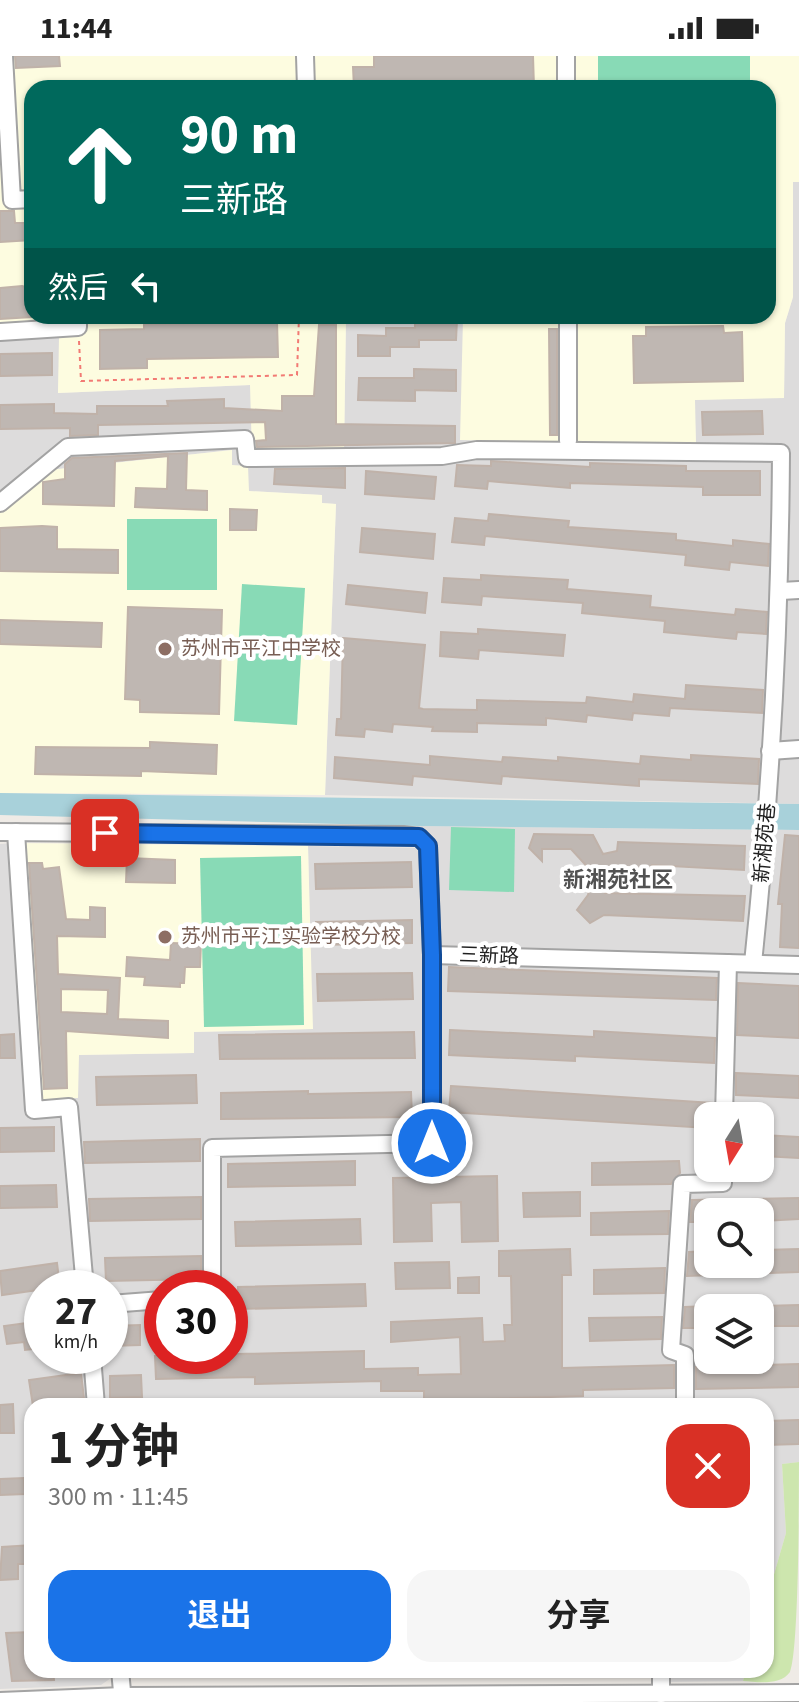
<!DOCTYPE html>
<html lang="zh">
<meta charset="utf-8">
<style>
:root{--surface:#fff;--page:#f6f6f6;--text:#222;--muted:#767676;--accent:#1a73e8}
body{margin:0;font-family:"Source Sans 3","Noto Sans SC",sans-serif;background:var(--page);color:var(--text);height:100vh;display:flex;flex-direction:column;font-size:30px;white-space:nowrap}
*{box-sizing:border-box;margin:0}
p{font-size:26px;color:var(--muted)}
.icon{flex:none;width:44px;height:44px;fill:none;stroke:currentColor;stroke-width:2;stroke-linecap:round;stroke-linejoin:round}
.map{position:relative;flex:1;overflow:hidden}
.side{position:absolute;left:24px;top:1342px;width:750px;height:280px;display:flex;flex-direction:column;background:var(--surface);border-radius:24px;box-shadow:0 2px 6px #0004}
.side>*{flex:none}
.top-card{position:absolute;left:24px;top:24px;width:752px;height:244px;border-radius:24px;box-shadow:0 2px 6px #0004;background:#00695c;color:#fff;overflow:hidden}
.needle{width:52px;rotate:191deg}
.controls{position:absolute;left:694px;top:1046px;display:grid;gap:16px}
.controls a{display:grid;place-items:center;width:80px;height:80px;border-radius:16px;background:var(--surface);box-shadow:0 2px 6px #0004;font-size:40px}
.speed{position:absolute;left:24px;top:1214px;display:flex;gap:16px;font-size:40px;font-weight:700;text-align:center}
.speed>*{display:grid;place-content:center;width:104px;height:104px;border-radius:50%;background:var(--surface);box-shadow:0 2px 6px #0004;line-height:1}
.speed small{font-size:20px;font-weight:400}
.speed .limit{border:12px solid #d22;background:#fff;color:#111}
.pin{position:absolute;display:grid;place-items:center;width:68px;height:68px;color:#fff;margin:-34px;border-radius:16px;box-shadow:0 4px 12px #0006}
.me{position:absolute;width:88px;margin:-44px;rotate:0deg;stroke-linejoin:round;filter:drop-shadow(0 0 6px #0008)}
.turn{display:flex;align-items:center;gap:28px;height:168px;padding:0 24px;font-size:36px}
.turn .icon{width:104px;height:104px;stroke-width:2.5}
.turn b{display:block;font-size:56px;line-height:68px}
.then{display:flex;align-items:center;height:76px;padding:0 24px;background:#0003;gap:16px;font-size:30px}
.round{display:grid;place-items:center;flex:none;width:84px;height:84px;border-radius:24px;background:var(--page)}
.head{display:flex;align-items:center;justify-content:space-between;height:136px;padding:0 24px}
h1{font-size:48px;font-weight:700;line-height:60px}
.button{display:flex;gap:16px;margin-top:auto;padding:16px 24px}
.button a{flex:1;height:92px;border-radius:24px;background:var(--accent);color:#fff;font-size:32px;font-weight:700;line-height:92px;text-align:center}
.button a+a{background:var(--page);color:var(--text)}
.status{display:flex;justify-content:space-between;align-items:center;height:56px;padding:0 40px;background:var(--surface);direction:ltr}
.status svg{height:22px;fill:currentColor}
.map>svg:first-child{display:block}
.residential{fill:#dddcdc;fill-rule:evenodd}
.education{fill:#fdfce0;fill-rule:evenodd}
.grass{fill:#cde6ae}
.pitch{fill:#88dab6}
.water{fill:#a8d1da}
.building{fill:#bfb7b2;stroke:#c0b2a9;stroke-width:2;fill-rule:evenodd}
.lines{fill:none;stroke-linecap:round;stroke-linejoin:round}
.minor-casing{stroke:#a3a3a3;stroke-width:20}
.path{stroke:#f27a74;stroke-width:2;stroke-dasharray:4 4;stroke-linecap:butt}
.minor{stroke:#fff;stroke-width:16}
.route-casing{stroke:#114b97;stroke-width:20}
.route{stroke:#1a73e8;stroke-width:14}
.education-dot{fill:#8d6e63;stroke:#fff;stroke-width:3}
.labels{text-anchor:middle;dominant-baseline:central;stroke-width:8;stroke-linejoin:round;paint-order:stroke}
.education-label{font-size:20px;fill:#785e54;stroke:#fff;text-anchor:start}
.street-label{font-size:20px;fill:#1f1f1f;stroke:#fff}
.neighbourhood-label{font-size:22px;font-weight:bold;fill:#525252;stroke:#fff}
</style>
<div class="status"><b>11:44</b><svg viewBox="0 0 49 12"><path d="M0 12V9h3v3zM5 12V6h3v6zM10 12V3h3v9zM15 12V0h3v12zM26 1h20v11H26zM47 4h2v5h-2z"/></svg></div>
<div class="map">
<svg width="799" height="1646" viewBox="0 0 799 1646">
<rect width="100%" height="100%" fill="#efebe6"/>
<!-- residential -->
<g class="residential">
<path d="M793 126H799V748L325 739 336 448 321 447 322 439 248 435 232 409V394L31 416 0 442V284L60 281 58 337 250 329 344 396 346 261 463 262 696 388 694 344 784 341 785 267 793 241Z"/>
<path d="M417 770 799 774V1406L782 1408 786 1477 766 1546V1350H32V1614H746L743 1625 661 1626 660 1616 111 1622 101 1629 0 1633V788L13 787 78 999 193 997V976L312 973 308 790 416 792ZM708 1060H760V1112H708ZM708 1156H760V1208H708ZM42 1232H110V1300H42ZM162 1232H230V1300H162ZM708 1252H760V1304H708Z"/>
</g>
<!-- education -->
<g class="education">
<path d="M0 0H799V126H793V241L785 267 784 342 695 344 696 389 460 384 463 262 346 261 344 397 252 400 250 329 58 337 59 281 0 284ZM32 32H768V260H32Z"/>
<path d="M232 394V409L248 410 249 435 322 439V447L336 448 325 739 0 737V442L31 416Z"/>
<path d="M13 787 308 790 313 973 194 976V997L79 999 78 1042 30 1044Z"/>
</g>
<!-- grass -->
<path class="grass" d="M799 1406C799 1441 799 1595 790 1616 780 1630 757 1626 743 1625L746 1614H766V1546L786 1477 782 1408Z"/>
<!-- pitch -->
<g class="pitch">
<rect x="598" y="0" width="152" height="32"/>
<rect x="127" y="463" width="90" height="71"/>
<path d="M242 528 305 532 297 669 234 665Z"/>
<path d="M451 771 515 773 514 836 449 834Z"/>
<path d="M301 800 304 969 204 971 200 802Z"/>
</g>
<!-- water -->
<path class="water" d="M0 737 799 748V774L417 770 0 759Z"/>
<!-- building -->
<g class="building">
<path d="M15 0H59L60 10 16 12Z"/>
<path d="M374 0H533L534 32H354L353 11H374Z"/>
<path d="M0 155H14L15 167H32V184L0 186Z"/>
<path d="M22 230 32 233V261L0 263V232Z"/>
<path d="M415 264H457L456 284H419V291H390V300H358V279L386 280V272H415Z"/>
<path d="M277 266 278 301 147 303V312L100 313V274L144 273V268Z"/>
<path d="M319 269H336V368L455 370V387L257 391 256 385 266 384 265 366 98 369V379L70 380V372L0 373V349L54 348V357L97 358V350H168L167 345 224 343V352L282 355V340H314Z"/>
<path d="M723 270 724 277 742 276 743 325 634 327 633 280H646V271Z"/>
<path d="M549 273H557V379H550Z"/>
<path d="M52 297V319L0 320V298Z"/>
<path d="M414 313 456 314V335L415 334V345L358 344 359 322H414Z"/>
<path d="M762 355 763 378 703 379 702 356Z"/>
<path d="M187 397 186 434 207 435V454L135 451 136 432 167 433 168 400 115 405 114 450 43 448V426L65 423V408L72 402Z"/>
<path d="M491 405 590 411V407L686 410V415H760V439H703V431L570 427V432L488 425 487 433 455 430 457 409 491 410Z"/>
<path d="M345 412V432L274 428 275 413Z"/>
<path d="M366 415 436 421 434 443 365 438Z"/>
<path d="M230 453 257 454 256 474H230Z"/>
<path d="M489 458 569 465 568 471 676 478V484L733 490V484L769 488 768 510 730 506 729 514 685 509 686 499 485 480 484 489 452 486 455 462 488 465Z"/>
<path d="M42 470 57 471V493L118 494V517L0 515V472Z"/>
<path d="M362 472 435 478 433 503 360 496Z"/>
<path d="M481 519 568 524 567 533 651 540 650 551 735 559 736 553 767 556 766 578 737 576 736 583 664 576 665 565 582 557 583 547 482 540 481 549 442 546 444 522 481 524Z"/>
<path d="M348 529 427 537 425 557 346 548Z"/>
<path d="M128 551 222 554 219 658 140 656V644L125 643Z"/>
<path d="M0 564 102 567 101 591 0 588Z"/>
<path d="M478 573 565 579 563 600 479 594 478 603 440 600 441 576 478 578Z"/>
<path d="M343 582 425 589 419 652 423 653 477 654V644L586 647 587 641 633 646 634 638 685 643 686 629 763 634 762 657 670 652 669 660 633 657 632 664 587 659 586 666 546 662V669L477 667V676L432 675 433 671 393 668 392 676 365 673 364 681 336 679 337 663H341Z"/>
<path d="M150 686 217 689 216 718 141 715V720L35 718 36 691 150 692Z"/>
<path d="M691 699 759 703 758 728 639 723V730L502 720 501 728 413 720 412 729 334 722 335 701 430 709V700L502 706 503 701 558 705V701L640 708 641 700 691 704Z"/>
<path d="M534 778 593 779 603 798 617 795 618 786 745 790 744 814 652 809V813L608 811 605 837 745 840 743 865 604 859 590 867 577 854 588 839 593 817 571 793H542V805L529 792Z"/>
<path d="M785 779 799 780V892L780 891 782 848H778Z"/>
<path d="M127 802 175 804V827L126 826Z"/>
<path d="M411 806 412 831 316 833 315 808Z"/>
<path d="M29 807H42L43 813 59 811 66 863 90 864V851L105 852V881L57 880 58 918 120 922 118 963 168 965V982L66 975 67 1032 44 1033ZM61 933 108 934 107 958 61 956Z"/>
<path d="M412 864V887L317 889 316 866Z"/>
<path d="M171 887 201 888 200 911H185L184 927H180V931L144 929 145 921 126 920 127 901 170 904Z"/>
<path d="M449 911 717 922 716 944 448 935Z"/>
<path d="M412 917 413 943 318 945 317 918Z"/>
<path d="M738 927 799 930V982L737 979Z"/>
<path d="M450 974 594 981V975L715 982 714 1007 575 1000V1005L449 999Z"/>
<path d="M414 976 415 1002 220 1003 219 979Z"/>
<path d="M14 978 15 1002H0V979Z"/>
<path d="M736 1017 799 1020V1042L736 1039Z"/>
<path d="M196 1019 197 1047 97 1049 96 1021Z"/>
<path d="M451 1030 713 1047V1060H708V1072L449 1056Z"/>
<path d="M308 1035V1038L411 1036 412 1061 221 1063V1037Z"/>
<path d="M54 1071V1095L0 1096V1072Z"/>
<path d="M760 1079 799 1081V1102L760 1100Z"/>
<path d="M200 1083V1105L85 1107 84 1086Z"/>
<path d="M355 1105V1129L228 1131V1108Z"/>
<path d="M679 1105 680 1117 671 1128 592 1129V1107Z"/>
<path d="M497 1120 498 1185 462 1186 461 1146 431 1147 432 1185 394 1186 393 1122Z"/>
<path d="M56 1129 57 1151 0 1152V1130Z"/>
<path d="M580 1136V1160L524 1161 523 1137Z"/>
<path d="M201 1141V1163L90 1165 89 1143Z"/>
<path d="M799 1142V1163L760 1165V1156H708V1166H690L692 1144Z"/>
<path d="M669 1155 668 1178 591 1179V1157Z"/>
<path d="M360 1163 361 1188 236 1190 235 1166Z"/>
<path d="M570 1193 571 1219H562V1312L674 1309V1332L583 1334V1340L424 1345V1335H381V1325L255 1328V1321L156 1323 155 1300 364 1295V1313L418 1312V1319L461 1318 460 1281 391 1286V1266L482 1262 483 1286 505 1285 504 1269H512L511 1220H499V1195Z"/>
<path d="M799 1193V1216L687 1220 689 1196 708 1195V1208H760V1194Z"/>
<path d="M201 1200V1223L106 1225 105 1202Z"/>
<path d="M449 1206 450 1232 396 1233 395 1207Z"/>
<path d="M57 1207 60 1231 2 1239 0 1215Z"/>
<path d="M665 1212 664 1237 594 1238V1214Z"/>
<path d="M479 1221V1237H458V1222Z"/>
<path d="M365 1228 366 1250 238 1253V1231Z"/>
<path d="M799 1249V1270H760V1250Z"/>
<path d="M708 1250V1272H683L685 1251Z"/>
<path d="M662 1261 661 1283 590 1285 589 1262Z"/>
<path d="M42 1265V1292L25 1294 24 1286 7 1288 4 1270Z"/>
<path d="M140 1269V1289L110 1290V1270Z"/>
<path d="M799 1308V1331L696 1333V1311Z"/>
<path d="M81 1317 84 1342 33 1350 29 1324Z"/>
<path d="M141 1319 142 1341 110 1342V1320Z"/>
<path d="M13 1348 14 1377H0V1349Z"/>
<path d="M799 1364V1388L766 1389V1365Z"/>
<path d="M24 1422 25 1438 0 1439V1423Z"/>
<path d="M32 1489V1508H18V1523L0 1524 2 1491Z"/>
<path d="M32 1576V1614H53L54 1624 12 1625 6 1577Z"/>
</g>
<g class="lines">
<defs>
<g id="minor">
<path d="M4 0 12 144 32 143"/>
<path d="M305 0 306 32"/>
<path d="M566 0V32"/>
<path d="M568 260V385"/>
<path d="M0 276 78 271V260"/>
<path d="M0 447 68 391 245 383 247 402 442 400 477 394 781 397C780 568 771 737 753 907"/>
<path d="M781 535 799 534"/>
<path d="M770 695 799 693"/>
<path d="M0 776 403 779 419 781 428 790 432 899V1087L212 1092V1232"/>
<path d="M16 776 34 1054 69 1051 85 1232"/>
<path d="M432 899 799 909"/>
<path d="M724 1060 728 907"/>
<path d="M110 1248 162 1244"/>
<path d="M92 1300 96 1350"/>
<path d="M685 1350V1299L671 1294 682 1128 723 1127V1112"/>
<path d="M120 1614 123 1646"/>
<path d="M661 1614V1638"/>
<path d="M0 1645 123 1640 799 1637"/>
</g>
</defs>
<!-- minor casing -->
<use href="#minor" class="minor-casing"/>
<!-- path -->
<path class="path" d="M79 285 81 325 297 319 299 260"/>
<!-- minor -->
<use href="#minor" class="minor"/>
</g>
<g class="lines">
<defs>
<path id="route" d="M105 777 419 781 428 790 432 899V1087"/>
</defs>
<!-- route casing -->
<use href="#route" class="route-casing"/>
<!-- route -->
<use href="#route" class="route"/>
</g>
<!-- markers -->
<g class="education-dot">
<circle cx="165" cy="593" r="8"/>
<circle cx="165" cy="881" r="8"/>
</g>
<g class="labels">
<!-- education labels -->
<g class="education-label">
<text x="181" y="593">苏州市平江中学校</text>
<text x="181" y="881">苏州市平江实验学校分校</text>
</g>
<!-- street labels -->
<g class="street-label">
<text transform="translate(765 787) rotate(-85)">新湘苑巷</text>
<text transform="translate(489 900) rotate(2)">三新路</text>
</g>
<!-- neighbourhood labels -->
<g class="neighbourhood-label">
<text x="618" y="824">新湘苑社区</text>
</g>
</g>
</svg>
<div class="controls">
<a><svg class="needle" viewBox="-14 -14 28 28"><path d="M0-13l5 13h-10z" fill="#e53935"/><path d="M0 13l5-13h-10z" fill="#767676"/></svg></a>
<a><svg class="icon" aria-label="search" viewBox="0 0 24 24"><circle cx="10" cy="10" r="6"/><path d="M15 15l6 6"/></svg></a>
<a><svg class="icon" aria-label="layers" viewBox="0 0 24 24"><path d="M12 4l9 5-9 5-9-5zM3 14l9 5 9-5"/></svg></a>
</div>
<div class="speed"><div>27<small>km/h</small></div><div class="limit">30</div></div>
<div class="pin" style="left:105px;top:777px;background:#d93025"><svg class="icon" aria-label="arrive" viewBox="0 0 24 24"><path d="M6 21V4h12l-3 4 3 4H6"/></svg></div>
<svg class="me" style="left:432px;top:1087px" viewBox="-20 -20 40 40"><circle r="17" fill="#1a73e8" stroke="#fff" stroke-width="3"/><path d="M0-11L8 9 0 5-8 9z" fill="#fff"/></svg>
<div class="top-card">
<div class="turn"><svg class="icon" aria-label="ahead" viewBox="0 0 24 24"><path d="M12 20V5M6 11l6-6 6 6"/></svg><div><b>90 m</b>三新路</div></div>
<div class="then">然后<svg class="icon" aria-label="left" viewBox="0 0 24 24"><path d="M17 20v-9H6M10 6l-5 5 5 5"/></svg></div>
</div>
<section class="side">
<div class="head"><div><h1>1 分钟</h1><p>300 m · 11:45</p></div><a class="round" style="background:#d93025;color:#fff"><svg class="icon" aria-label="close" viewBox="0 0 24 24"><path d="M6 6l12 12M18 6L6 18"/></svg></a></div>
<div class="button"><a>退出</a><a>分享</a></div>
</section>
</div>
